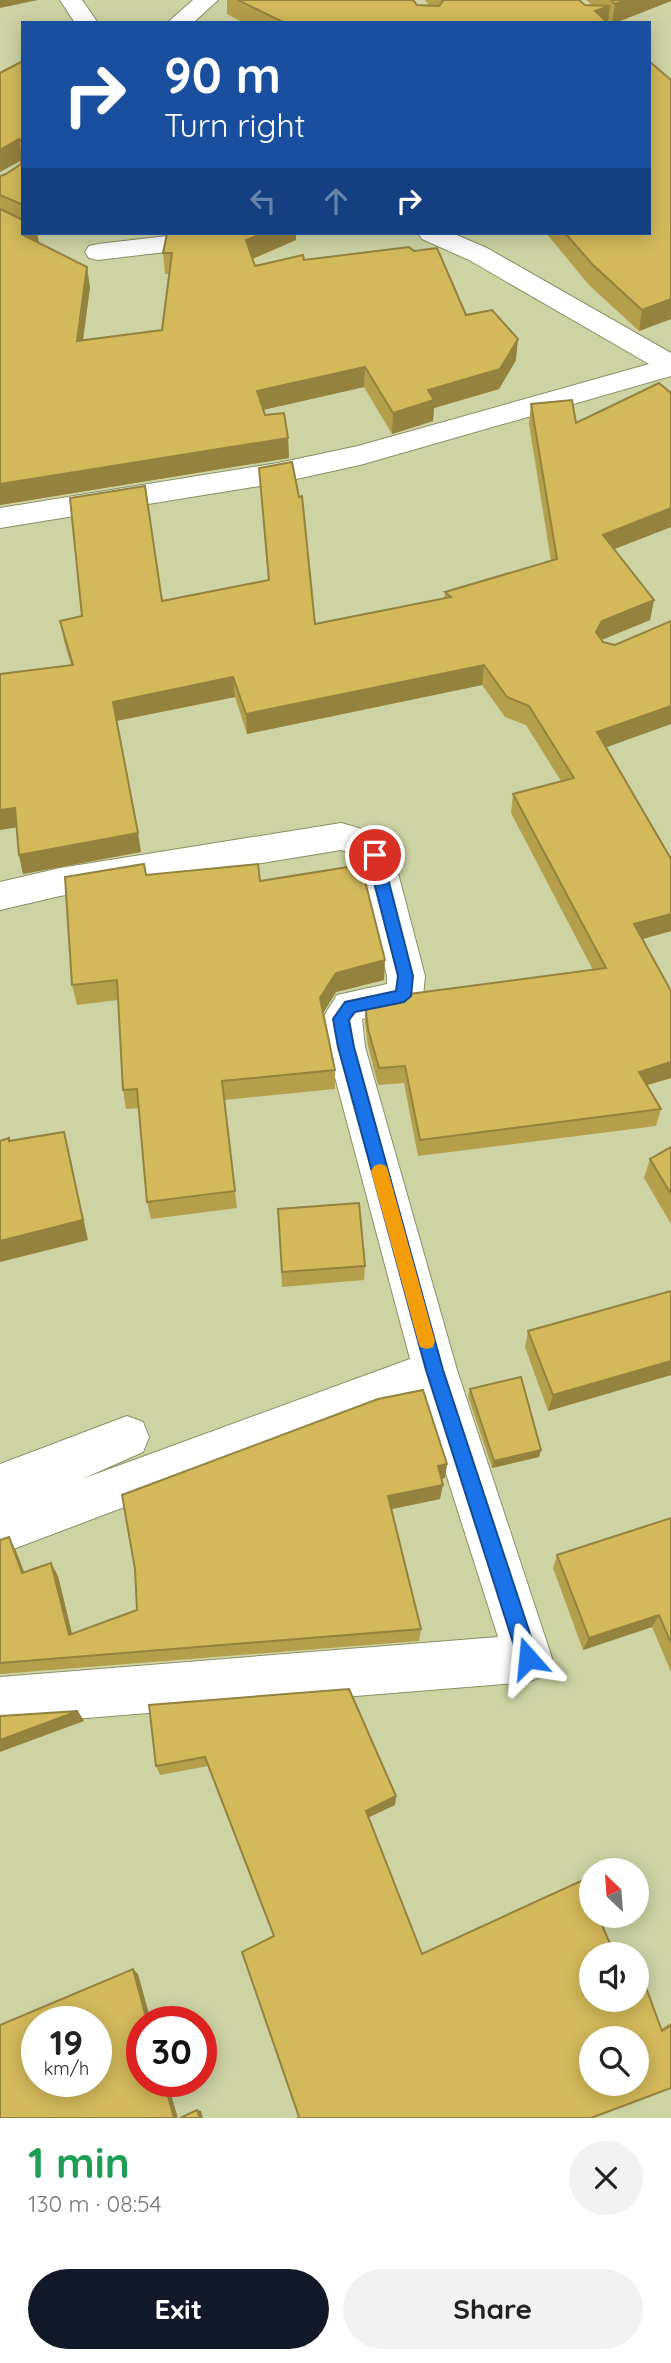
<!DOCTYPE html>
<meta charset="utf-8">
<style>
:root{--surface:#fff;--page:#f2f2f2;--text:#222;--muted:#767676;--accent:#111827}
body{margin:0;font-family:Quicksand,sans-serif;background:var(--page);color:var(--text);height:100vh;display:flex;flex-direction:column;font-size:26px;white-space:nowrap}
*{box-sizing:border-box;margin:0}
p{font-size:23px;color:var(--muted)}
.icon{flex:none;width:38px;height:38px;fill:none;stroke:currentColor;stroke-width:2;stroke-linecap:round;stroke-linejoin:round}
.map{position:relative;height:2118px;overflow:hidden}
.panel{display:flex;flex-direction:column;background:var(--surface);flex:1}
.panel>*{flex:none}
.hud{position:absolute;left:21px;top:21px;width:630px;height:214px;border-radius:0px;box-shadow:0 4px 18px #0003;background:#1a4fa0;color:#fff;overflow:hidden}
.needle{width:46px;rotate:335deg}
.controls{position:absolute;left:579px;top:1858px;display:grid;gap:14px}
.controls a{display:grid;place-items:center;width:70px;height:70px;border-radius:50%;background:var(--surface);box-shadow:0 4px 18px #0003;font-size:35px}
.speed{position:absolute;left:21px;top:2006px;display:flex;gap:14px;font-size:35px;font-weight:700;text-align:center}
.speed>*{display:grid;place-content:center;width:91px;height:91px;border-radius:50%;background:var(--surface);box-shadow:0 4px 18px #0003;line-height:1}
.speed small{font-size:18px;font-weight:400}
.speed .limit{border:10px solid #d22;background:#fff;color:#111}
.pin{position:absolute;display:grid;place-items:center;width:60px;height:60px;color:#fff;margin:-30px;border:4px solid #fff;border-radius:50%;box-shadow:0 2px 7px #0007}
.me{position:absolute;width:77px;margin:-38px;rotate:342deg;stroke-linejoin:round;filter:drop-shadow(0 0 5px #0008)}
.turn{display:flex;align-items:center;gap:24px;height:147px;padding:0 28px;font-size:32px}
.turn .icon{width:91px;height:91px;stroke-width:2.5}
.turn b{display:block;font-size:49px;line-height:60px}
.lanes{display:flex;align-items:center;height:66px;padding:0 28px;background:#0003;justify-content:center;gap:35px;direction:ltr}
.lanes .off{opacity:.35}
.round{display:grid;place-items:center;flex:none;width:74px;height:74px;border-radius:37px;background:var(--page)}
.headline{display:flex;align-items:center;justify-content:space-between;height:119px;padding:0 28px}
h1{font-size:42px;font-weight:700;line-height:52px;color:#1e9e55}
.button{display:flex;gap:14px;margin-top:auto;padding:14px 28px}
.button a{flex:1;height:80px;border-radius:42px;background:var(--accent);color:#fff;font-size:28px;font-weight:700;line-height:80px;text-align:center}
.button a+a{background:var(--page);color:var(--text)}
.map>svg:first-child{display:block}
.lines{fill:none;stroke-linecap:round;stroke-linejoin:round}
.street-casing{stroke:#8b9062;stroke-width:2}
.street{fill:#fff;fill-rule:evenodd}
.wall{fill:#b59f4d}
.shaded-wall{fill:#94823f}
.building{fill:#d3b95a;stroke:#94823f;stroke-width:2;fill-rule:evenodd}
.route{fill:#1a73e8;stroke:#114b97;stroke-width:2}
.slow{fill:#f59e0b}
</style>
<div class="map">
<svg width="671" height="2118" viewBox="0 0 671 2118">
<rect width="100%" height="100%" fill="#cdd3a3"/>
<g class="lines">
<defs>
<g id="street">
<path d="M60 0H82L98 23H75Z"/>
<path d="M193 0H218L193 23H167Z"/>
<path d="M193 233H271L267 239 258 241 98 260 89 258 85 252 89 246 98 244Z"/>
<path d="M418 233H452L487 248 671 353V376L360 465 278 483 0 528V508L278 463 358 446 649 364 469 260 422 239Z"/>
<path d="M341 823C363 829 381 833 393 854L425 976 423 996 417 1007 362 1019 365 1047 457 1370 552 1658 545 1675 528 1682 0 1725V1677L498 1637 421 1395 0 1554V1464L127 1416 143 1422 149 1437 143 1452 82 1479 410 1359 327 1047 322 1019 337 995 387 984V976L359 860 351 853 341 850 60 896 0 910V882L60 868Z"/>
</g>
</defs>
<!-- street casing -->
<use href="#street" class="street-casing"/>
<!-- street -->
<use href="#street" class="street"/>
</g>
<!-- wall -->
<g class="wall">
<path d="M227 0H413L417 5H429L425 0H579L585 5H592L586 0H671V1L615 23H611L608 20V23H244L227 14Z"/>
<path d="M23 61V233H37L39 243 90 287 83 340 162 330 169 274H165L163 253 296 240 253 259 255 266 304 260 466 315 516 360 499 389 434 408 433 421 392 434 364 387 263 410 265 415 288 438 289 458 0 505V176L6 174 21 164V160L0 172V73Z"/>
<path d="M546 233H649L671 319 639 331 589 285Z"/>
<path d="M671 393V527L614 549 654 600 650 620 601 640 671 724 606 747 671 859V931L642 939 671 1078 647 1085 661 1109 656 1126 418 1156 404 1083 378 1085 368 1046 365 1021V1003L593 970 511 813 513 794 561 781 526 725 505 717 482 685 247 734 235 697 116 721 141 852 23 874 19 855 16 828 71 665 64 641 60 621 268 580 259 468 315 624 444 599 445 592 551 561 529 424 531 404 576 423Z"/>
<path d="M146 875 260 881 384 980 336 992 323 1013 335 1070V1089L224 1100 237 1208 151 1219 147 1202 139 1108 126 1109 123 1090 118 1000 77 1005 72 985Z"/>
<path d="M671 1147V1224L644 1178 650 1159Z"/>
<path d="M278 1209 365 1266 364 1280 282 1287Z"/>
<path d="M671 1291V1375L548 1411 525 1347 528 1331Z"/>
<path d="M470 1389 539 1457 492 1468 468 1396Z"/>
<path d="M447 1464 445 1478 441 1479 440 1499 392 1509 421 1629 419 1641 0 1674V1540L9 1537 16 1551 24 1572 51 1563 58 1576 72 1634 137 1610Z"/>
<path d="M671 1518V1672L652 1627 583 1650 553 1568 557 1555Z"/>
<path d="M149 1705 396 1796 395 1805 369 1817 422 1954 592 1955 661 2029 671 2023V2088L299 2117 274 1937 208 1766 160 1775 156 1766Z"/>
</g>
<!-- shaded-wall -->
<g class="shaded-wall">
<path d="M0 0H38L0 8Z"/>
<path d="M625 0H671V1L615 23H612L615 4Z"/>
<path d="M610 6 608 23 595 11Z"/>
<path d="M19 139 22 160 0 172V150Z"/>
<path d="M27 233H37L40 247 23 235Z"/>
<path d="M264 233H296V240L247 261 246 240Z"/>
<path d="M87 267 90 287 80 362 77 341Z"/>
<path d="M671 299V319L639 331 642 310Z"/>
<path d="M518 339 516 360 499 389 434 408 433 421 392 434 393 413 428 390Z"/>
<path d="M365 367 364 387 258 411 257 391Z"/>
<path d="M288 438 289 458 0 505V484Z"/>
<path d="M671 508V527L599 555 603 535Z"/>
<path d="M654 600 650 620 599 641 596 632 602 621Z"/>
<path d="M484 665 482 685 247 734 246 714Z"/>
<path d="M233 677 235 697 116 721 113 702Z"/>
<path d="M671 706V724L593 752 597 732Z"/>
<path d="M15 808 19 827 0 830V810Z"/>
<path d="M138 833 141 852 23 874 19 855Z"/>
<path d="M671 914V931L629 943 634 924Z"/>
<path d="M385 960 384 980 336 992 320 1018V998L336 973Z"/>
<path d="M671 1062V1078L634 1089 639 1072Z"/>
<path d="M64 1132 88 1240 0 1262V1241Z"/>
<path d="M671 1361V1375L548 1411 553 1395Z"/>
<path d="M541 1450 539 1457 492 1468 494 1461Z"/>
<path d="M447 1464 445 1478 436 1480 438 1466Z"/>
<path d="M443 1485 440 1499 387 1510 388 1496Z"/>
<path d="M9 1537 16 1551 29 1586 22 1573Z"/>
<path d="M51 1563 58 1576 75 1646 69 1635Z"/>
<path d="M659 1615 652 1627 583 1650 589 1638Z"/>
<path d="M78 1711 84 1721 0 1752V1740Z"/>
<path d="M396 1796 395 1805 365 1819 366 1811Z"/>
<path d="M133 1969 138 1974 151 2021H147Z"/>
<path d="M164 2081H167L178 2118H174Z"/>
<path d="M197 2110 201 2111 203 2118H200Z"/>
</g>
<!-- building -->
<g class="building">
<path d="M238 0H413L417 5 439 6 443 1 442 0H579L585 5 610 6 595 11 608 23H285Z"/>
<path d="M611 0H625L615 4Z"/>
<path d="M23 61V205L0 195V176L6 174 21 164 22 142 19 139 0 150V73Z"/>
<path d="M649 61 671 80V299L642 310 592 264 565 233H649Z"/>
<path d="M0 209 23 220V233H27L23 235 87 267 77 341 162 330 172 253H163L167 234 174 233H264L246 240 255 266 303 255 304 260 409 247 414 251 437 248 466 315 492 310 518 339 500 369 428 390 434 400 393 413 365 367 257 391 265 415 284 413 288 438 0 484Z"/>
<path d="M659 383 671 393V508L603 535 654 600 602 621 596 632 603 642 615 645 671 621V706L597 732 671 859V914L634 924 671 991V1062L639 1072 661 1109 420 1140 405 1066 379 1068 368 1029 365 1003 409 994 606 968 513 794 574 778 529 706 507 697 484 665 246 714 233 677 113 702 138 833 19 855 15 808 0 810V674L73 665 60 621 82 616 70 498 145 486 162 601 269 580 259 468 292 462 299 497 302 496 315 624 451 597 445 592 557 559 531 404 572 400 576 423Z"/>
<path d="M144 864 146 875 258 864 260 881 361 865 385 960 336 973 320 998 335 1070 222 1081 235 1191 147 1202 137 1089 123 1090 117 980 72 985 65 877Z"/>
<path d="M64 1132 83 1220 0 1241V1141L9 1138V1141Z"/>
<path d="M671 1147V1194L650 1159Z"/>
<path d="M359 1203 365 1266 282 1272 278 1209Z"/>
<path d="M671 1291V1361L553 1395 528 1331Z"/>
<path d="M521 1377 541 1450 494 1461 470 1389Z"/>
<path d="M423 1390 447 1464 438 1466 443 1485 388 1496 421 1629 0 1663V1540L9 1537 22 1573 51 1563 69 1635 137 1610 135 1569 122 1495 378 1399Z"/>
<path d="M671 1518V1643L659 1615 589 1638 557 1555Z"/>
<path d="M349 1689 396 1796 366 1811 422 1954 583 1880 592 1900V1916H598L615 1955H592V2000H637V1976L641 1974 662 2031 671 2025V2088L591 2118H298L299 2117 242 1952 274 1936 205 1757 156 1766 149 1705ZM592 2039H637V2084H592Z"/>
<path d="M78 1711 0 1740V1716Z"/>
<path d="M133 1969 147 2021H142V2081H164L174 2118H0V2025ZM37 2021H96V2081H37Z"/>
<path d="M197 2110 200 2118H180Z"/>
</g>
<!-- route -->
<path class="route" d="M375 849 382 855 413 976 411 996 404 1002 355 1012 349 1020 354 1047 443 1370 538 1658 535 1665 528 1668 521 1665 518 1658 426 1370 338 1047 333 1019 345 1002 396 991 398 976 367 855Z"/>
<!-- slow -->
<path class="slow" d="M380 1164 386 1166 388 1171 435 1341 433 1347 427 1349 420 1347 418 1341 371 1171 374 1166Z"/>
</svg>
<div class="controls">
<a><svg class="needle" viewBox="-14 -14 28 28"><path d="M0-13l5 13h-10z" fill="#e53935"/><path d="M0 13l5-13h-10z" fill="#767676"/></svg></a>
<a><svg class="icon" aria-label="sound" viewBox="0 0 24 24"><path d="M4 9h4l5-4v14l-5-4H4zM17 9q2 3 0 6"/></svg></a>
<a><svg class="icon" aria-label="search" viewBox="0 0 24 24"><circle cx="10" cy="10" r="6"/><path d="M15 15l6 6"/></svg></a>
</div>
<div class="speed"><div>19<small>km/h</small></div><div class="limit">30</div></div>
<div class="pin" style="left:375px;top:855px;background:#d93025"><svg class="icon" aria-label="arrive" viewBox="0 0 24 24"><path d="M6 21V4h12l-3 4 3 4H6"/></svg></div>
<svg class="me" style="left:528px;top:1658px" viewBox="-20 -20 40 40"><path d="M0-17L14 15 0 8-14 15z" fill="#1a73e8" stroke="#fff" stroke-width="4"/></svg>
<div class="hud">
<div class="turn"><svg class="icon" aria-label="right" viewBox="0 0 24 24"><path d="M7 20v-9h11M14 6l5 5-5 5"/></svg><div><b>90 m</b>Turn right</div></div>
<div class="lanes"><svg class="icon off" aria-label="left" viewBox="0 0 24 24"><path d="M17 20v-9H6M10 6l-5 5 5 5"/></svg><svg class="icon off" aria-label="ahead" viewBox="0 0 24 24"><path d="M12 20V5M6 11l6-6 6 6"/></svg><svg class="icon" aria-label="right" viewBox="0 0 24 24"><path d="M7 20v-9h11M14 6l5 5-5 5"/></svg></div>
</div>
</div>
<section class="panel">
<div class="headline"><div><h1>1 min</h1><p>130 m · 08:54</p></div><a class="round"><svg class="icon" aria-label="close" viewBox="0 0 24 24"><path d="M6 6l12 12M18 6L6 18"/></svg></a></div>
<div class="button"><a>Exit</a><a>Share</a></div>
</section>
